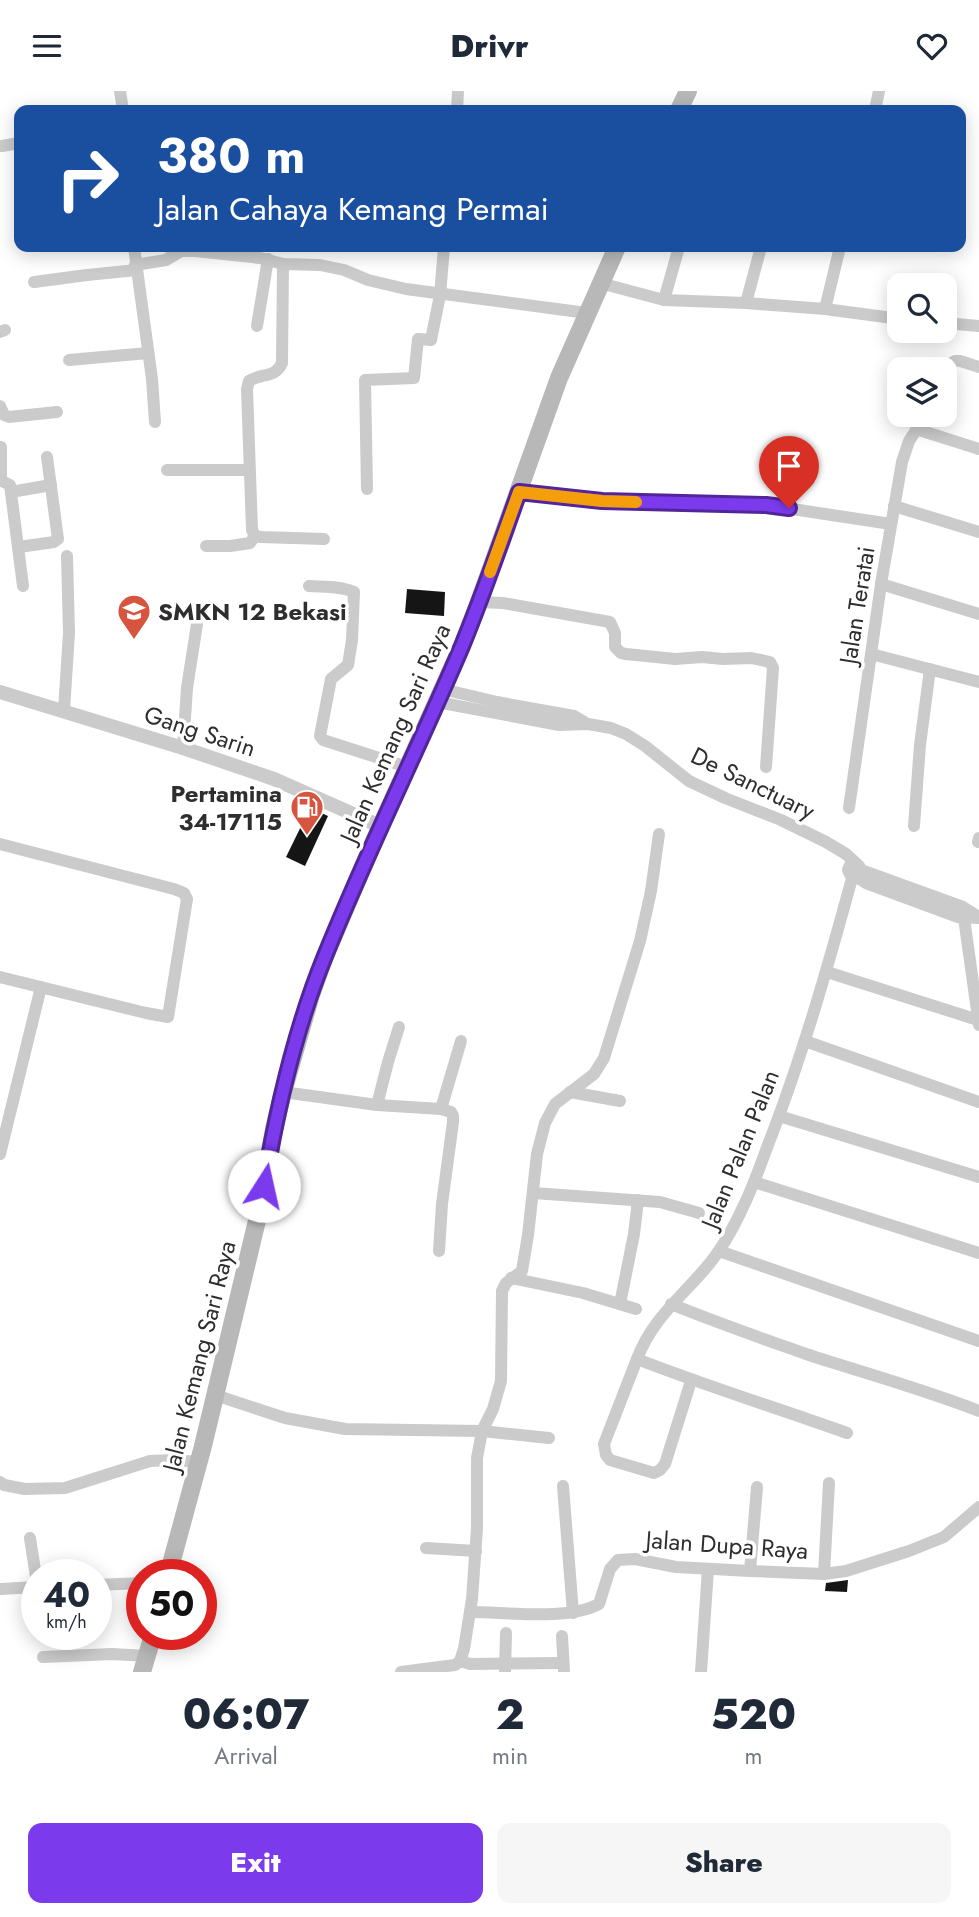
<!DOCTYPE html>
<style>
:root{--surface:#fff;--page:#f6f6f7;--text:#1f2937;--muted:#747a83;--accent:#7c3aed}
body{margin:0;font-family:Jost,sans-serif;background:var(--page);color:var(--text);height:100vh;display:flex;flex-direction:column;font-size:26px;white-space:nowrap}
*{box-sizing:border-box;margin:0}
p{font-size:23px;color:var(--muted)}
.icon{flex:none;width:38px;height:38px;fill:none;stroke:currentColor;stroke-width:2;stroke-linecap:round;stroke-linejoin:round}
.map{position:relative;height:1581px;overflow:hidden}
.details{display:flex;flex-direction:column;background:var(--surface);flex:1}
.details>*{flex:none}
.top-card{position:absolute;left:14px;top:14px;width:952px;height:147px;border-radius:14px;box-shadow:0 4px 18px #0003;background:#1a4fa0;color:#fff;overflow:hidden}
.fabs{position:absolute;left:887px;top:182px;display:grid;gap:14px}
.fabs a{display:grid;place-items:center;width:70px;height:70px;border-radius:14px;background:var(--surface);box-shadow:0 4px 18px #0003;font-size:35px}
.speed{position:absolute;left:21px;top:1468px;display:flex;gap:14px;font-size:35px;font-weight:700;text-align:center}
.speed>*{display:grid;place-content:center;width:91px;height:91px;border-radius:50%;background:var(--surface);box-shadow:0 4px 18px #0003;line-height:1}
.speed small{font-size:18px;font-weight:400}
.speed .limit{border:10px solid #d22;background:#fff;color:#111}
.pin{position:absolute;display:grid;place-items:center;width:60px;height:60px;color:#fff;margin:-72px -30px;border-radius:50% 50% 50% 0;rotate:-45deg;box-shadow:0 0 7px #0007}
.pin .icon{rotate:45deg}
.me{position:absolute;width:77px;margin:-38px;rotate:10deg;stroke-linejoin:round;filter:drop-shadow(0 0 5px #0008)}
.turn{display:flex;align-items:center;gap:24px;height:147px;padding:0 28px;font-size:32px}
.turn .icon{width:91px;height:91px;stroke-width:2.5}
.turn b{display:block;font-size:49px;line-height:60px}
.eta{display:flex;justify-content:space-evenly;align-items:center;height:119px;text-align:center}
.eta b{font-size:42px;font-weight:800;line-height:49px}
.action{display:flex;gap:14px;margin-top:auto;padding:14px 28px}
.action a{flex:1;height:80px;border-radius:14px;background:var(--accent);color:#fff;font-size:28px;font-weight:800;line-height:80px;text-align:center}
.action a+a{background:var(--page);color:var(--text)}
header{display:flex;justify-content:space-between;align-items:center;height:91px;padding:0 28px;background:var(--surface);font-size:32px;font-weight:800}
.map>svg:first-child{display:block}
.building{fill:#151515}
.lines{fill:none;stroke-linecap:round;stroke-linejoin:round}
.minor{stroke:#cbcbcb;stroke-width:12}
.tertiary{stroke:#cbcbcb;stroke-width:14}
.secondary{stroke:#b8b8b8;stroke-width:18}
.route-casing{stroke:#51269a;stroke-width:18}
.route{stroke:#7c3aed;stroke-width:12}
.slow{stroke:#f59e0b;stroke-width:12}
.labels{text-anchor:middle;dominant-baseline:central;stroke-width:7;stroke-linejoin:round;paint-order:stroke}
.street-label{font-size:24px;fill:#2e2e2e;stroke:#fff}
.poi-label{font-size:24px;font-weight:bold;fill:#2e2e2e;stroke:#fff;text-anchor:start}
</style>
<header><svg class="icon" aria-label="menu" viewBox="0 0 24 24"><path d="M4 6h16M4 12h16M4 18h16"/></svg>Drivr<svg class="icon" aria-label="heart" viewBox="0 0 24 24"><path d="M12 20l-8-8c-3-5 5-10 8-4 3-6 11-1 8 4z"/></svg></header>
<div class="map">
<svg width="979" height="1581" viewBox="0 0 979 1581">
<rect width="100%" height="100%" fill="#fff"/>
<!-- building -->
<g class="building">
<path d="M407 498 445 501 444 525 405 522Z"/>
<path d="M310 717 328 725 305 775 286 766Z"/>
<path d="M848 1489 847 1501 825 1500 826 1492Z"/>
</g>
<g class="lines">
<!-- minor -->
<g class="minor">
<path d="M120 0 123 19"/>
<path d="M457 19 458 0"/>
<path d="M875 19 879 0"/>
<path d="M2 55 19 52"/>
<path d="M134 156 152 288 155 331"/>
<path d="M168 156 181 160H195L260 167 283 173 320 174 344 179 368 189 406 198 587 222"/>
<path d="M283 173 282 272C276 287 261 282 249 290L247 298 252 439 255 445 261 446 324 448"/>
<path d="M135 174 166 169 181 160"/>
<path d="M34 191 87 184 136 179"/>
<path d="M600 192 664 209 746 212 825 218 900 228"/>
<path d="M664 209 679 156"/>
<path d="M746 212 761 156"/>
<path d="M825 218 840 156"/>
<path d="M945 232 979 235"/>
<path d="M257 235 268 168"/>
<path d="M0 241 5 239"/>
<path d="M69 269 148 262"/>
<path d="M945 290C953 263 953 268 979 276"/>
<path d="M0 315 4 324 9 326 57 321"/>
<path d="M916 338 979 358"/>
<path d="M1 356V389"/>
<path d="M167 379H249"/>
<path d="M0 389 10 394 23 495"/>
<path d="M367 398 365 289 414 287 418 248 431 249 440 204 444 156"/>
<path d="M11 401 51 394"/>
<path d="M519 401 602 410 766 414 891 433"/>
<path d="M894 415 979 441"/>
<path d="M206 455H230L250 452 255 445"/>
<path d="M19 456 54 451 58 448 47 366"/>
<path d="M881 493 979 523"/>
<path d="M309 495C324 496 341 495 354 501L352 549 348 574 331 588 320 645 323 649 407 676"/>
<path d="M479 511 503 512 610 531 615 542V556L621 562 626 563 675 568 702 566 723 568 751 567 770 571 773 577 766 676"/>
<path d="M871 563 979 591"/>
<path d="M442 598 497 611 574 625 584 631"/>
<path d="M437 611 559 634 588 633 611 637 626 643 645 655 689 690 725 707 781 729 826 751 846 763 859 775 861 779 860 783 855 786 851 785 848 779 850 774 855 773"/>
<path d="M64 619 69 542 67 465"/>
<path d="M183 657 187 597 197 533"/>
<path d="M849 717 881 493 902 371 909 350 926 324"/>
<path d="M914 735 920 654 930 578"/>
<path d="M978 751 979 747"/>
<path d="M0 753 174 798 184 802 187 808 168 926 146 922 0 886"/>
<path d="M861 779 963 816 979 826"/>
<path d="M857 786 866 792 958 826 979 827"/>
<path d="M963 820 979 934"/>
<path d="M827 881 978 929"/>
<path d="M805 950 979 1011"/>
<path d="M283 1001 377 1014 441 1018 451 1021 453 1025V1031L442 1113 439 1160"/>
<path d="M570 1001 620 1010"/>
<path d="M377 1014 388 971 399 936"/>
<path d="M441 1018 461 950"/>
<path d="M779 1025 979 1086"/>
<path d="M0 1063 41 896"/>
<path d="M754 1091 979 1162"/>
<path d="M533 1102 660 1111 699 1122"/>
<path d="M719 1160 979 1250"/>
<path d="M511 1187 583 1202 636 1218"/>
<path d="M620 1213 634 1143 638 1109"/>
<path d="M671 1213C715 1231 761 1247 806 1263 864 1282 923 1298 979 1320"/>
<path d="M637 1268 604 1353 606 1364 610 1369 654 1382 660 1379 665 1373 691 1290"/>
<path d="M215 1304 285 1327 345 1338 482 1340 549 1347"/>
<path d="M847 1342C777 1317 706 1295 637 1268 652 1229 678 1209 704 1179 720 1161 733 1138 743 1116 755 1092 763 1066 773 1041 804 959 828 875 851 791L855 786"/>
<path d="M0 1391 4 1394 25 1398 65 1397 150 1370 173 1369 199 1371"/>
<path d="M563 1395 573 1522"/>
<path d="M30 1447 37 1492"/>
<path d="M426 1457 476 1460"/>
<path d="M750 1480 757 1396"/>
<path d="M824 1483 829 1392"/>
<path d="M96 1494 142 1492"/>
<path d="M0 1498 37 1496"/>
<path d="M470 1521C506 1521 568 1530 599 1513L610 1478 618 1469 635 1468 676 1476 750 1480 824 1483 846 1480 909 1460 944 1446 979 1416"/>
<path d="M562 1545 564 1580"/>
<path d="M43 1566 112 1563 147 1565"/>
<path d="M460 1570 470 1573 563 1572"/>
<path d="M401 1581 455 1574 460 1570 464 1558 472 1508 477 1437V1367L482 1340 493 1318 501 1290 502 1200 506 1192 522 1180 528 1144 537 1063 545 1032 555 1013 594 983 604 967 640 850 651 800 659 743"/>
<path d="M505 1581 506 1542"/>
<path d="M701 1581 708 1478"/>
</g>
<!-- tertiary -->
<path class="tertiary" d="M0 601 183 657 274 688 380 735"/>
<!-- secondary -->
<g class="secondary">
<path d="M679 19 688 0"/>
<path d="M168 1484 203 1355 260 1117 274 1038 283 1001 311 904 325 865 375 748 462 555 479 511 559 287 617 156"/>
<path d="M142 1581 153 1544"/>
</g>
</g>
<g class="lines">
<defs>
<path id="route" d="M264 1095C277 1017 295 938 325 865 367 760 418 659 462 555 483 504 501 452 519 401L602 410 766 414 789 417"/>
</defs>
<!-- route casing -->
<use href="#route" class="route-casing"/>
<!-- route -->
<use href="#route" class="route"/>
<!-- slow -->
<path class="slow" d="M490 481 519 401 602 410 636 411"/>
</g>
<!-- icons -->
<defs>
<symbol id="school-pin" viewBox="-11 -11 22 30"><path d="M0 17L-7.5 6A9.5 9.5 0 1 1 7.5 6Z" fill="#d7553e" stroke="#fff"/><path d="M0-5L7-2L0 1L-7-2ZM-4 1L0 2.5L4 1V4Q0 6-4 4Z" fill="#fff"/></symbol>
<symbol id="fuel-pin" viewBox="-11 -11 22 30"><path d="M0 17L-7.5 6A9.5 9.5 0 1 1 7.5 6Z" fill="#d7553e" stroke="#fff"/><path d="M-5.5-6h7V0h2V4h1.3V-2.5L3-4.5l.8-.8L6-3V5H2.5V1h-1V6h-7ZM-4.2-4.7v3.2H.2V-4.7Z" fill="#fff"/></symbol>
</defs>
<g fill-rule="evenodd">
<use href="#school-pin" x="115" y="501" width="38" height="52"/>
<use href="#fuel-pin" x="288" y="697" width="38" height="52"/>
</g>
<g class="labels">
<!-- street labels -->
<g class="street-label">
<text transform="translate(857 514) rotate(-81)">Jalan Teratai</text>
<text transform="translate(200 640) rotate(18)">Gang Sarin</text>
<text transform="translate(395 642) rotate(-66)">Jalan Kemang Sari Raya</text>
<text transform="translate(753 692) rotate(26)">De Sanctuary</text>
<text transform="translate(740 1058) rotate(-68)">Jalan Palan Palan</text>
<text transform="translate(199 1265) rotate(-76)">Jalan Kemang Sari Raya</text>
<text transform="translate(727 1454) rotate(4)">Jalan Dupa Raya</text>
</g>
<!-- poi labels -->
<g class="poi-label">
<text x="158" y="520">SMKN 12 Bekasi</text>
<text x="282" y="702" text-anchor="end">Pertamina<tspan x="282" dy="28">34-17115</tspan></text>
</g>
</g>
</svg>
<div class="fabs">
<a><svg class="icon" aria-label="search" viewBox="0 0 24 24"><circle cx="10" cy="10" r="6"/><path d="M15 15l6 6"/></svg></a>
<a><svg class="icon" aria-label="layers" viewBox="0 0 24 24"><path d="M12 4l9 5-9 5-9-5zM3 14l9 5 9-5"/></svg></a>
</div>
<div class="speed"><div>40<small>km/h</small></div><div class="limit">50</div></div>
<div class="pin" style="left:789px;top:417px;background:#d93025"><svg class="icon" aria-label="arrive" viewBox="0 0 24 24"><path d="M6 21V4h12l-3 4 3 4H6"/></svg></div>
<svg class="me" style="left:264px;top:1095px" viewBox="-20 -20 40 40"><circle r="19" fill="#fff"/><path d="M0-13L10 11 0 6-10 11z" fill="#7c3aed"/></svg>
<div class="top-card">
<div class="turn"><svg class="icon" aria-label="right" viewBox="0 0 24 24"><path d="M7 20v-9h11M14 6l5 5-5 5"/></svg><div><b>380 m</b>Jalan Cahaya Kemang Permai</div></div>
</div>
</div>
<section class="details">
<div class="eta">
<div><b>06:07</b><p>Arrival</p></div>
<div><b>2</b><p>min</p></div>
<div><b>520</b><p>m</p></div>
</div>
<div class="action"><a>Exit</a><a>Share</a></div>
</section>
